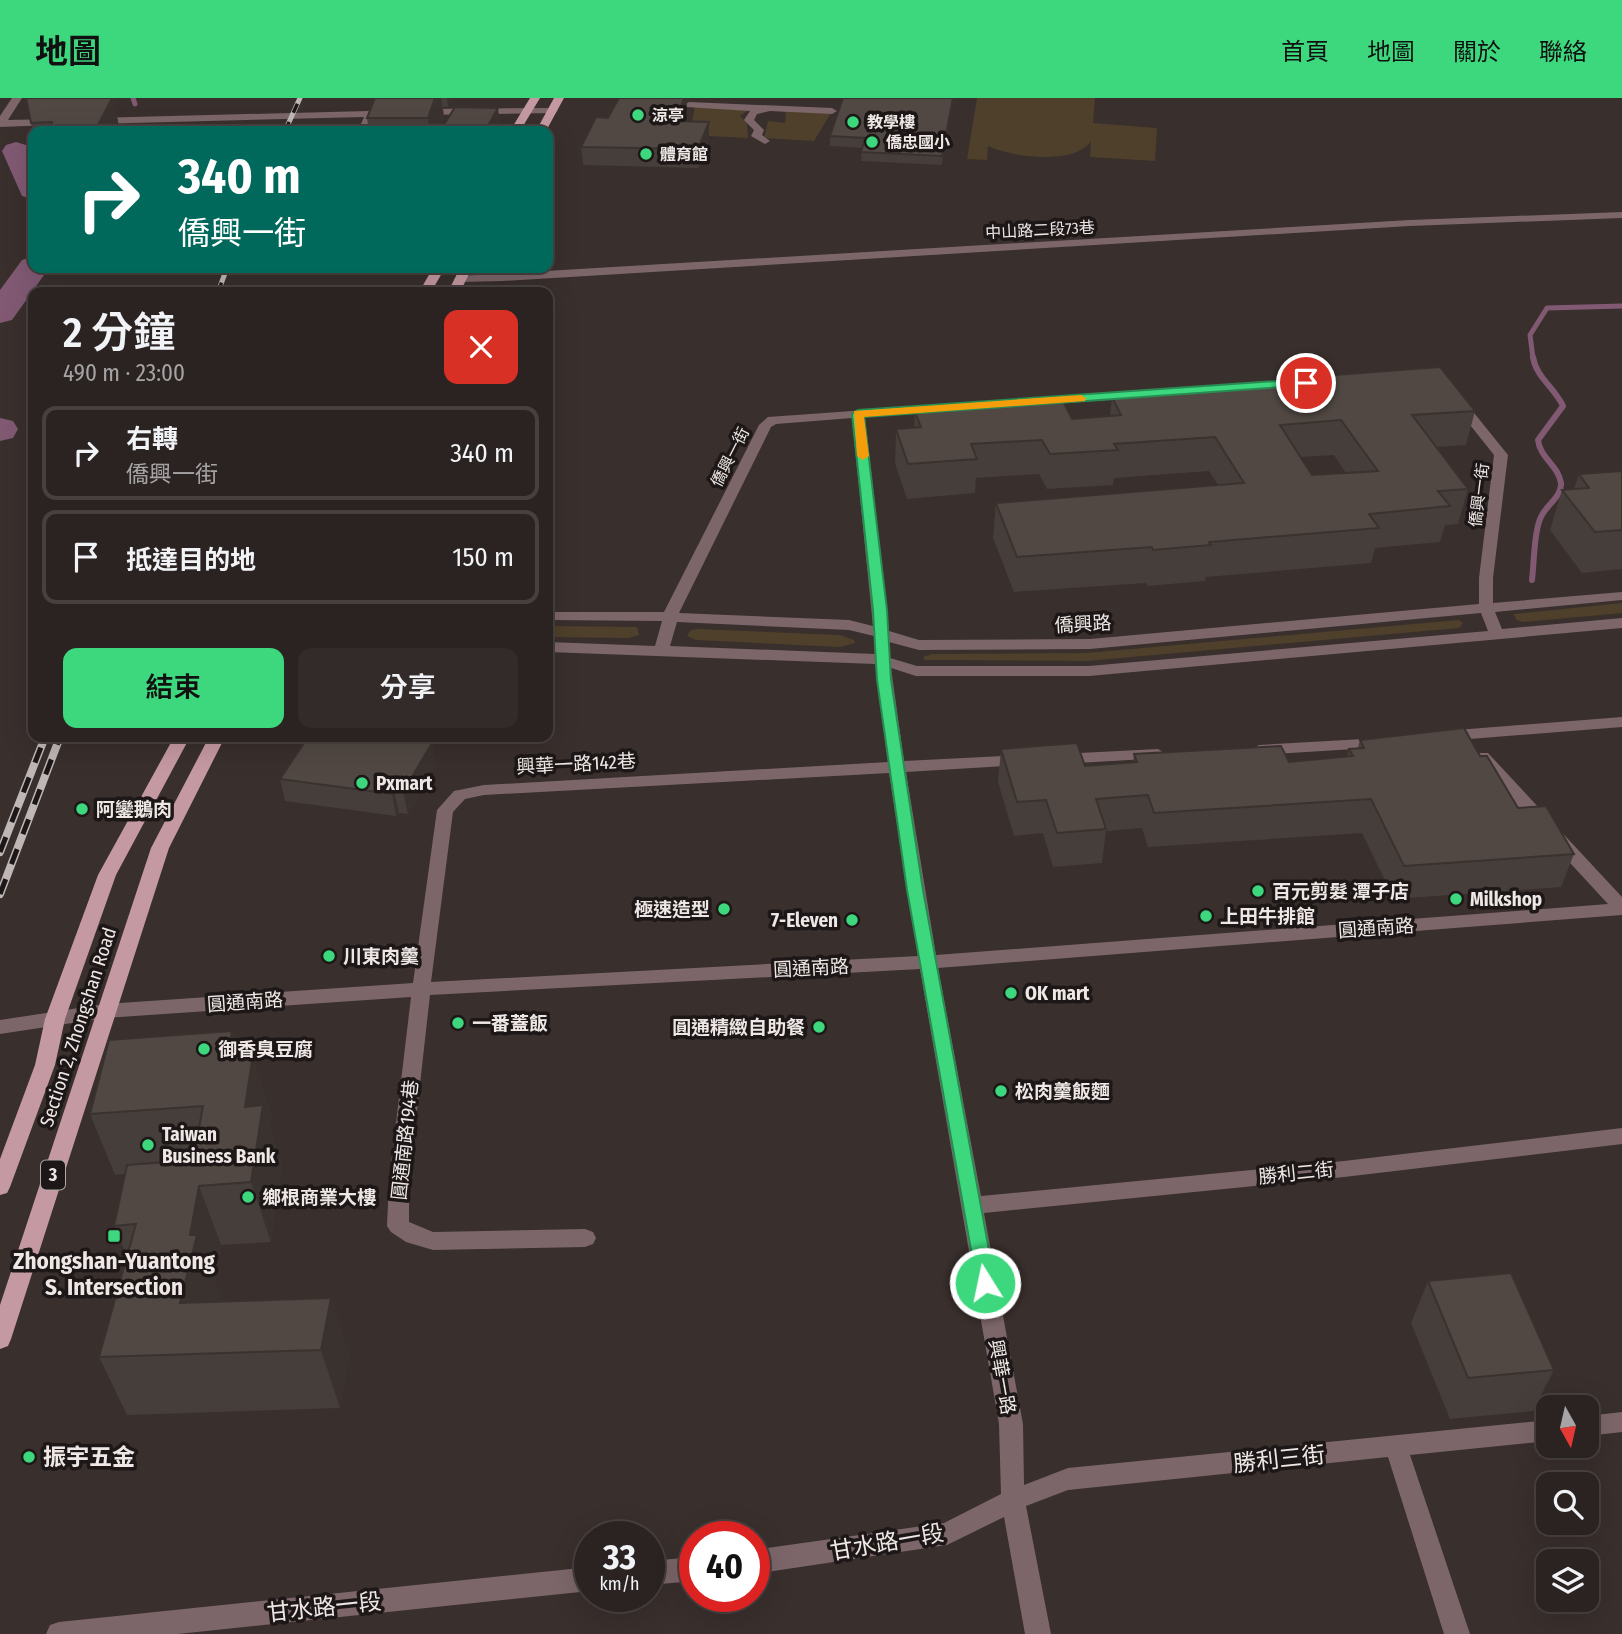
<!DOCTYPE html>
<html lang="zh-TW">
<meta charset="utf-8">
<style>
:root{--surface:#2b2322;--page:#332b2a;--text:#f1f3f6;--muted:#a6a4a5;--line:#474040;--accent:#3dd77e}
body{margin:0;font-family:"Fira Sans Condensed","Noto Sans TC",sans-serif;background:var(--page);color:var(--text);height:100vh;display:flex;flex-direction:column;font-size:26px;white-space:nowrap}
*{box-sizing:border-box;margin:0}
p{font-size:23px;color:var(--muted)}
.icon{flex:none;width:38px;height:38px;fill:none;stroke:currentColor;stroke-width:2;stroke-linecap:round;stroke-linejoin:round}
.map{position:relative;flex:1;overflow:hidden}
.details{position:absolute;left:28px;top:189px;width:525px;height:455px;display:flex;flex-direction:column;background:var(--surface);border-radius:14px;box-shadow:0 7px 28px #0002,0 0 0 2px var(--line)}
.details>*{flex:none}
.top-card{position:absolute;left:28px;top:28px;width:525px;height:147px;border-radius:14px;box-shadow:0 7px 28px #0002,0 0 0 2px var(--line);background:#00695c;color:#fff;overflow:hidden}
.needle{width:46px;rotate:172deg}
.tools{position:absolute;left:1536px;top:1297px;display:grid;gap:14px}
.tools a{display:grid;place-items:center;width:63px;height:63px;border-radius:14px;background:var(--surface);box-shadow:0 7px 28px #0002,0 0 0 2px var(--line);font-size:35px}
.speed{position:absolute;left:574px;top:1423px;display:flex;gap:14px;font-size:35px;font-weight:700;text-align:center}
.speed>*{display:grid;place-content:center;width:91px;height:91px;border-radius:50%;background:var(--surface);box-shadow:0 7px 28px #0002,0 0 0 2px var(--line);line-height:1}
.speed small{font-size:18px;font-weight:400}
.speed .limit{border:10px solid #d22;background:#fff;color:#111}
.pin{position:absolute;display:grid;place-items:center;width:60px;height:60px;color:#fff;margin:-30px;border:4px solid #fff;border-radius:50%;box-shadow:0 2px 7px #0007}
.me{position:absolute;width:77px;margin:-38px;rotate:350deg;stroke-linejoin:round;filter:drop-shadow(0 0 5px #0008)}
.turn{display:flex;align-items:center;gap:24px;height:147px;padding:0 35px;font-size:32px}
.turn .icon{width:91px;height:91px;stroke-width:2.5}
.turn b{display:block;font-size:49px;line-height:60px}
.round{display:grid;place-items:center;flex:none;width:74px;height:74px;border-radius:14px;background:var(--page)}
.summary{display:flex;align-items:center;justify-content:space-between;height:119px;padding:0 35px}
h1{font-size:42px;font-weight:600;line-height:52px}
.cta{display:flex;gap:14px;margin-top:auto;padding:14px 35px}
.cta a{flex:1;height:80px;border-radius:14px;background:var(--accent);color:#111;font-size:28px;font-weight:600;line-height:80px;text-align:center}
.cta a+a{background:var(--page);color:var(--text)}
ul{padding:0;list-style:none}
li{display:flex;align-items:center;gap:21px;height:94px;margin:0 14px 10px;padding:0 21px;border:4px solid var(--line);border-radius:14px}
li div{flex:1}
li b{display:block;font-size:26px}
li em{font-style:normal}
header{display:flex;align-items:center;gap:42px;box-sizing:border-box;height:98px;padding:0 35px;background:var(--accent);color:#111}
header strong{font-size:33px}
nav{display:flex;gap:38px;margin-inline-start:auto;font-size:24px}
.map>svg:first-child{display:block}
.green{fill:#4e402a}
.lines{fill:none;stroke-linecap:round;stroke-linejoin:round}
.stream-far1{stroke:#815973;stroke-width:5}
.stream{stroke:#815973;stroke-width:6}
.river{fill:#815973;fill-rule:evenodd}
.minor{fill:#7c666a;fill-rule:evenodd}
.major{fill:#c599a1;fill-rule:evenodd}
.rail-far1-casing{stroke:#bfb7b6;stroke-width:5}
.rail-casing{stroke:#bfb7b6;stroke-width:8}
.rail-far1{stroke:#1d1817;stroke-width:3.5;stroke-dasharray:10;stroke-linecap:butt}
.rail{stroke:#1d1817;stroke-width:5;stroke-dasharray:16;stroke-linecap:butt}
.wall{fill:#463e3a;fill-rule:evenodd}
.shaded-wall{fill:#39322f}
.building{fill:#514843;stroke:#39322f;stroke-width:2;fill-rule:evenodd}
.route{fill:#3dd77e;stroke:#288c52;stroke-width:2}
.slow{fill:#f59e0b}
.poi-dot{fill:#3dd77e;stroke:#1d1817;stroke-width:2.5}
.labels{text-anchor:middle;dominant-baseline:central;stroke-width:7;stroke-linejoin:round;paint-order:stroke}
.far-poi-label{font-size:16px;font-weight:bold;fill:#eee7e6;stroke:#1d1817;text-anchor:start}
.far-street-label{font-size:16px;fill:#eee7e6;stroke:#1d1817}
.shield{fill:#1d1817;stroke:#afa9a8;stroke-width:2}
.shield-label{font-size:18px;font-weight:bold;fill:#eee7e6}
.street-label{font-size:19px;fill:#eee7e6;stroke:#1d1817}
.poi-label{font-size:19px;font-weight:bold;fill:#eee7e6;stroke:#1d1817;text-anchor:start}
.near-poi-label{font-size:23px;font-weight:bold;fill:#eee7e6;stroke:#1d1817}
.near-street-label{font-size:23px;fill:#eee7e6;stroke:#1d1817}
</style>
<header>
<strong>地圖</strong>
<nav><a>首頁</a><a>地圖</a><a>關於</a><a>聯絡</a></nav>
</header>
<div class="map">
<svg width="1622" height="1536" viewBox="0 0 1622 1536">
<rect width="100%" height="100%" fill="#392f2d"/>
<!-- green -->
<g class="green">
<path d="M977 0H1095L1093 25 1157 30 1155 63 1090 59 1091 43C1074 68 1012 59 988 48L987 62 967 61Z"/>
<path d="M695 7 750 11 740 18 747 25 748 40 690 37Z"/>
<path d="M782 13H832L814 43 764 40 768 23 785 25 786 15Z"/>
<path d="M1622 505V515L1523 524 1517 522 1513 516Z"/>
<path d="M1459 522 1463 525 1459 530 1087 563 925 562 923 559 932 556 1086 555Z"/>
<path d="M548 528 637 529 639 537 629 540 548 539Z"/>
<path d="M698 531 840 537 854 542 855 545 840 549 696 542 687 538 691 532Z"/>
</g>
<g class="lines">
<!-- stream-far1 -->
<g class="stream-far1">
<path d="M133 0 135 6"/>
<path d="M1533 260 1530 237 1547 210 1622 208"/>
</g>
<!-- stream -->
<path class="stream" d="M1532 482C1534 466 1534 430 1542 417 1548 406 1562 398 1561 385 1558 367 1540 360 1538 342L1563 308C1554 289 1536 279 1533 259"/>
<!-- river -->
<g class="river">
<path d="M16 44 26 47 33 59V101L22 98 2 53 6 47Z"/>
<path d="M33 159V170H49L12 222 0 225V192L22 162Z"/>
<path d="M0 320 13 323 18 331 13 340 0 343Z"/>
</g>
<!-- minor -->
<g class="minor">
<path d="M12 0H22L8 22 52 21 57 24 52 27 0 29V18Z"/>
<path d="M387 0H398L382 12 397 15 392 18H374L368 33H358L364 19 94 26 89 23 94 20 368 13Z"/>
<path d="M689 4 832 10 837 13 832 16 770 13 757 16 754 22 764 32 762 37 770 43 765 46 751 38 754 32 744 22 750 13 686 9 684 7Z"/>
<path d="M556 10 558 12 553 15 420 17 415 14 420 11Z"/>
<path d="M1622 114V120L1410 128 502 183 460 184 454 181 460 178 1410 122Z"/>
<path d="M1219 287 1223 288V294L865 319 889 533 919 542 1090 541 1479 506V480L1494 357 1451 303 1457 299 1462 300 1508 357 1493 480V505L1622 494V502L1495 514 1502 531 1622 520V530L1089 578H916L891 570 904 663 1021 657 1029 662 1021 667 906 674 936 857 1608 806 1476 663 1474 659 1476 655H1488L1622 799V817L938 870 981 1098 1344 1063 1622 1030V1046L1344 1079 984 1115 1023 1326 1024 1387 1068 1370 1549 1322V1343L1410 1357 1470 1536H1444L1388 1359 1068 1392 1026 1408 1051 1536H1025L1004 1419 947 1447 754 1476V1452L944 1425 1001 1396 999 1326 920 871 430 897 409 1084V1124L433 1134 585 1131 593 1134 596 1140 593 1146 585 1149 433 1152 406 1144 391 1134 387 1128 389 1084 411 899 105 920 0 936V922L105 906 413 885 437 712 454 693 484 687 888 664 875 566 548 554V544L655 548 662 523 548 522V514H664L759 327 768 319ZM852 320 873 528 849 522 679 515 771 329 776 326ZM1481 515 1488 533 1089 568H917L890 560 889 544 919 552 1090 551ZM677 524 849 532 874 538 875 556 670 548ZM889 675 918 858 431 884 453 714 465 701 484 697Z"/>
<path d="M1622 619V629L1444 643 1436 638 1444 633Z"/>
<path d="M1381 640 1387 641 1389 645 1387 649 1259 657 1251 652 1259 647Z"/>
<path d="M1158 651 1166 656 1164 660 1060 666 1052 661 1060 656Z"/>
<path d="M1622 1314V1334L1587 1338V1318Z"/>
<path d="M695 1459V1483L649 1487V1463Z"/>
<path d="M590 1469V1493L178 1536H46L50 1527 59 1524Z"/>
</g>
<!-- major -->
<g class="major">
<path d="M530 0H540L520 33H510Z"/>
<path d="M554 0H564L546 33H536Z"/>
<path d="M433 170H445L431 194H419Z"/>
<path d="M460 170H472L460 194H448Z"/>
<path d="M174 639H190L116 777 65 921 55 967 10 1089 7 1095 0 1097V1061L35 967 45 921 98 777Z"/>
<path d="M209 639H225L169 750 11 1241 8 1248 0 1251V1207L151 750Z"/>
</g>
<defs>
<g id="rail-far1">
<path d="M285 33 300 0"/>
<path d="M218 194 227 170"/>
</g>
<g id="rail">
<path d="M0 754 45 639"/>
<path d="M0 796 60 639"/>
</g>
</defs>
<!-- rail-far1 casing -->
<use href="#rail-far1" class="rail-far1-casing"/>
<!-- rail casing -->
<use href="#rail" class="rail-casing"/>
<!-- rail-far1 -->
<use href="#rail-far1" class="rail-far1"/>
<!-- rail -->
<use href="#rail" class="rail"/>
</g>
<!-- wall -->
<g class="wall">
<path d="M375 0H451L448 9H443L444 20 440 33H369L367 20Z"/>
<path d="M843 0H954L942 67 861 63 862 50 830 48V38Z"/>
<path d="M691 1 687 4V12L683 23 709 24V42L699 70 583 67 581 49 608 20Z"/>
<path d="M114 5 120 33H33V34L31 25Z"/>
<path d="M1295 280 1475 313 1466 347 1436 349 1468 391 1458 426 1445 427 1440 444 1375 450 1371 465 1206 479 1205 483 1148 488 1146 485 1014 494 993 440 996 405 1218 387 1209 373 1114 380 1113 387 1047 391 1039 376 976 380 975 395 907 401 895 365 896 331 914 330 915 314 1072 321 1110 317 1112 299 1295 284ZM1334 357 1346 375 1312 377 1301 359Z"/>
<path d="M1622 373V471L1582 475 1550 432 1562 392 1574 391 1579 376Z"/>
<path d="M1360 642 1480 658 1518 710 1574 756 1561 789 1394 801 1362 735 1148 749 1142 730 1106 733 1102 765 1053 769 1043 735 1014 738 998 684 1001 651 1085 668 1133 665 1134 656 1289 664 1347 659 1349 651 1358 650Z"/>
<path d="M435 651 434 654 436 667 408 716 399 715 396 718 285 703 280 681Z"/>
<path d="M232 933 239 957 272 1017 270 1029 282 1068 271 1144 221 1147 215 1184 220 1196 218 1203 331 1200 349 1258 340 1310 127 1317 99 1259 127 1159 114 1128 125 1076 115 1077 90 1016Z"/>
<path d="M1428 1183 1554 1272 1533 1313 1450 1321 1411 1225Z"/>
</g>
<!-- shaded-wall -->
<g class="shaded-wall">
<path d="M104 0H117L114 5 120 33H95Z"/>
<path d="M435 0H441L444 20 440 33H430L428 20Z"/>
<path d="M447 0H451L448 9Z"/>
<path d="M681 0H692L687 4V12L676 41V23Z"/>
<path d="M953 0H954L942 67V58Z"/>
<path d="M498 10 501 33H485Z"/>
<path d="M709 24V42L699 70 698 51Z"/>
<path d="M426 639H433L436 667 408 716 403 694Z"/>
<path d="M394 692 399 715 396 718 392 696Z"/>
<path d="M232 933 248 986 253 956 272 1017 270 1029 282 1068 271 1144 251 1084 228 958Z"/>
<path d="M199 1088 221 1147 215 1184 220 1196 206 1255 180 1205Z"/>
<path d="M331 1200 349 1258 340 1310 321 1252Z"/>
</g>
<!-- building -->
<g class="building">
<path d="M26 0H112L95 33H49L52 24 31 25Z"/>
<path d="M375 0H435L428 20H367Z"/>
<path d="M619 0H684L676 23 709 24 698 51 581 49 596 19 608 20Z"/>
<path d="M843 0H953L942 58 861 54 865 40 830 38Z"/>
<path d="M455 9 498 10 485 33H440Z"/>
<path d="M1440 269 1475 313 1412 317 1468 391 1438 393 1450 408 1369 416 1379 430 1209 444 1211 447 1153 452 1152 449 1017 459 996 405 1244 385 1215 339 1114 346 1118 352 1050 356 1042 342 971 346 977 361 908 366 896 331 921 329 915 314 1063 303 1072 321 1121 317 1112 299 1298 284 1295 280ZM1341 322 1378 373 1312 377 1280 327Z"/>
<path d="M1622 373V432L1595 434 1562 392 1589 390 1579 376Z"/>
<path d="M1464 630 1480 658H1487L1518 710 1546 708 1574 756 1404 768 1371 701 1154 715 1148 697 1096 701 1106 731 1057 735 1046 702 1017 704 1001 651 1077 645 1085 668 1137 664 1134 656 1281 648 1289 664 1353 658 1349 651 1364 650 1360 642Z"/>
<path d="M308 639H426L423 644 432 645 403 694 394 692 392 696 280 681Z"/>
<path d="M232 933 228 958 253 956 245 1009 263 1007 251 1084 199 1088 190 1137H197L180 1205 331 1200 321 1252 99 1259 136 1126 114 1128 127 1067 193 1062 203 1008 90 1016 109 942Z"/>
<path d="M1511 1175 1554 1272 1468 1280 1428 1183Z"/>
</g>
<!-- route -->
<path class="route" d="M1306 281 1310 282V287L864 319 887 512 891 582 904 668 923 792 995 1185 992 1191 985 1194 978 1191 907 792 877 582 873 512 852 316 858 312Z"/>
<!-- slow -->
<path class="slow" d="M1081 297 1086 300 1085 303 864 319 869 358 863 362 857 358 854 313Z"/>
<!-- markers -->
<g class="poi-dot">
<circle cx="638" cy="17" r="7"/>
<circle cx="853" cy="24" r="7"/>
<circle cx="872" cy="44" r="7"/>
<circle cx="646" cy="56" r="7"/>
<circle cx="362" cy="685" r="7"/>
<circle cx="82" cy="711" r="7"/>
<circle cx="1258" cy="793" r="7"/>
<circle cx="1456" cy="801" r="7"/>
<circle cx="724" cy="811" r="7"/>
<circle cx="1206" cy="818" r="7"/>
<circle cx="852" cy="822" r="7"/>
<circle cx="329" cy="858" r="7"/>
<circle cx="1011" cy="895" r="7"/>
<circle cx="458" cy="925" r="7"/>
<circle cx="819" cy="929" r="7"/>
<circle cx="204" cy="951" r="7"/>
<circle cx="1001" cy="993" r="7"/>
<circle cx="148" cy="1047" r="7"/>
<circle cx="248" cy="1099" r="7"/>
<rect x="107" y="1131" width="14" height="14" rx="3.5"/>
<circle cx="29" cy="1359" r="7"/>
</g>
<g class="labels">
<!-- far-poi labels -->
<g class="far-poi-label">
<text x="652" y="17">涼亭</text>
<text x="867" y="24">教學樓</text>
<text x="886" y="44">僑忠國小</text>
<text x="660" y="56">體育館</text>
</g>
<!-- far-street labels -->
<g class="far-street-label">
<text transform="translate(1040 132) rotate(-3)">中山路二段73巷</text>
<text transform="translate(730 359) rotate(-63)">僑興一街</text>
<text transform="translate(1479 397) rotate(-83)">僑興一街</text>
</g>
<!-- shield labels -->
<rect class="shield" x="41" y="1062.5" width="24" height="29" rx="5"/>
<g class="shield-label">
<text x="53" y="1077">3</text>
</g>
<!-- street labels -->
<g class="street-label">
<text transform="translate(1083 526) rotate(-3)">僑興路</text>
<text transform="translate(576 666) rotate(-3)">興華一路142巷</text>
<text transform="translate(1376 830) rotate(-4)">圓通南路</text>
<text transform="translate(811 870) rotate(-3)">圓通南路</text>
<text transform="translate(245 904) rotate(-4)">圓通南路</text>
<text transform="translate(78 929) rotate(-72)">Section 2, Zhongshan Road</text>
<text transform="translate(405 1042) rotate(-84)">圓通南路194巷</text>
<text transform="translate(1296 1075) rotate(-6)">勝利二街</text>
<text transform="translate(1002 1279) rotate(80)">興華一路</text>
</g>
<!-- poi labels -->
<g class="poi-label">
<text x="376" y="685">Pxmart</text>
<text x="96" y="711">阿鑾鵝肉</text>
<text x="1272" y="793">百元剪髮 潭子店</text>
<text x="1470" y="801">Milkshop</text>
<text x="710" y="811" text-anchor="end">極速造型</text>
<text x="1220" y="818">上田牛排館</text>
<text x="838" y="822" text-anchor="end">7-Eleven</text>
<text x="343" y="858">川東肉羹</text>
<text x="1025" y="895">OK mart</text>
<text x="472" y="925">一番蓋飯</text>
<text x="805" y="929" text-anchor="end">圓通精緻自助餐</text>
<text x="218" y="951">御香臭豆腐</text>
<text x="1015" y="993">松肉羹飯麵</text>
<text x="162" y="1036">Taiwan<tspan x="162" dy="22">Business Bank</tspan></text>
<text x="262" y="1099">鄉根商業大樓</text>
</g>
<!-- near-poi labels -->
<g class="near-poi-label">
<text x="114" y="1163">Zhongshan-Yuantong<tspan x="114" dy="26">S. Intersection</tspan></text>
<text x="43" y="1359" text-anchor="start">振宇五金</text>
</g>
<!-- near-street labels -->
<g class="near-street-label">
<text transform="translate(1279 1361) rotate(-6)">勝利三街</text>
<text transform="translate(887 1444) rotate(-10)">甘水路一段</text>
<text transform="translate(324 1509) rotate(-6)">甘水路一段</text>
</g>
</g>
</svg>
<div class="tools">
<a><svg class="needle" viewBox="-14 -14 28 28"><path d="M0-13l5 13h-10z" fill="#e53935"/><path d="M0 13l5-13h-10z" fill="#a6a4a5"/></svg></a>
<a><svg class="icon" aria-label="search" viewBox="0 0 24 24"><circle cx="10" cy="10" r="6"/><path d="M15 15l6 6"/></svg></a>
<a><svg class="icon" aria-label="layers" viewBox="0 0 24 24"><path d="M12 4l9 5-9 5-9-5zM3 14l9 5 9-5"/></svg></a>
</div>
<div class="speed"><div>33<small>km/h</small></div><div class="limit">40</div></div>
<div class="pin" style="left:1306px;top:285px;background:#d93025"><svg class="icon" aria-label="arrive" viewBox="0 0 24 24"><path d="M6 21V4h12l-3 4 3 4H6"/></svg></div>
<svg class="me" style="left:985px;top:1185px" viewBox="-20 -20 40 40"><circle r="17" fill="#3dd77e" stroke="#fff" stroke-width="3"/><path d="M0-11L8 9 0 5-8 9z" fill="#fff"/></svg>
<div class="top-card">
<div class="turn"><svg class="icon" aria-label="right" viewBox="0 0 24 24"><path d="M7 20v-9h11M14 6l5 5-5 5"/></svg><div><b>340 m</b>僑興一街</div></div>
</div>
<section class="details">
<div class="summary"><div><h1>2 分鐘</h1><p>490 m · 23:00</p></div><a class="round" style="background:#d93025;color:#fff"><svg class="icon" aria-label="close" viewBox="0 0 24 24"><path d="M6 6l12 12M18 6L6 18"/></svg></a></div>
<ul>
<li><svg class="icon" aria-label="right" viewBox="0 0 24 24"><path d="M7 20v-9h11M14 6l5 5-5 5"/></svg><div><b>右轉</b><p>僑興一街</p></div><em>340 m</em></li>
<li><svg class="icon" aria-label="arrive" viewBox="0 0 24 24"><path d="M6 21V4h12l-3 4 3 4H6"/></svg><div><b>抵達目的地</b></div><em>150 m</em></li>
</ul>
<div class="cta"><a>結束</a><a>分享</a></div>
</section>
</div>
